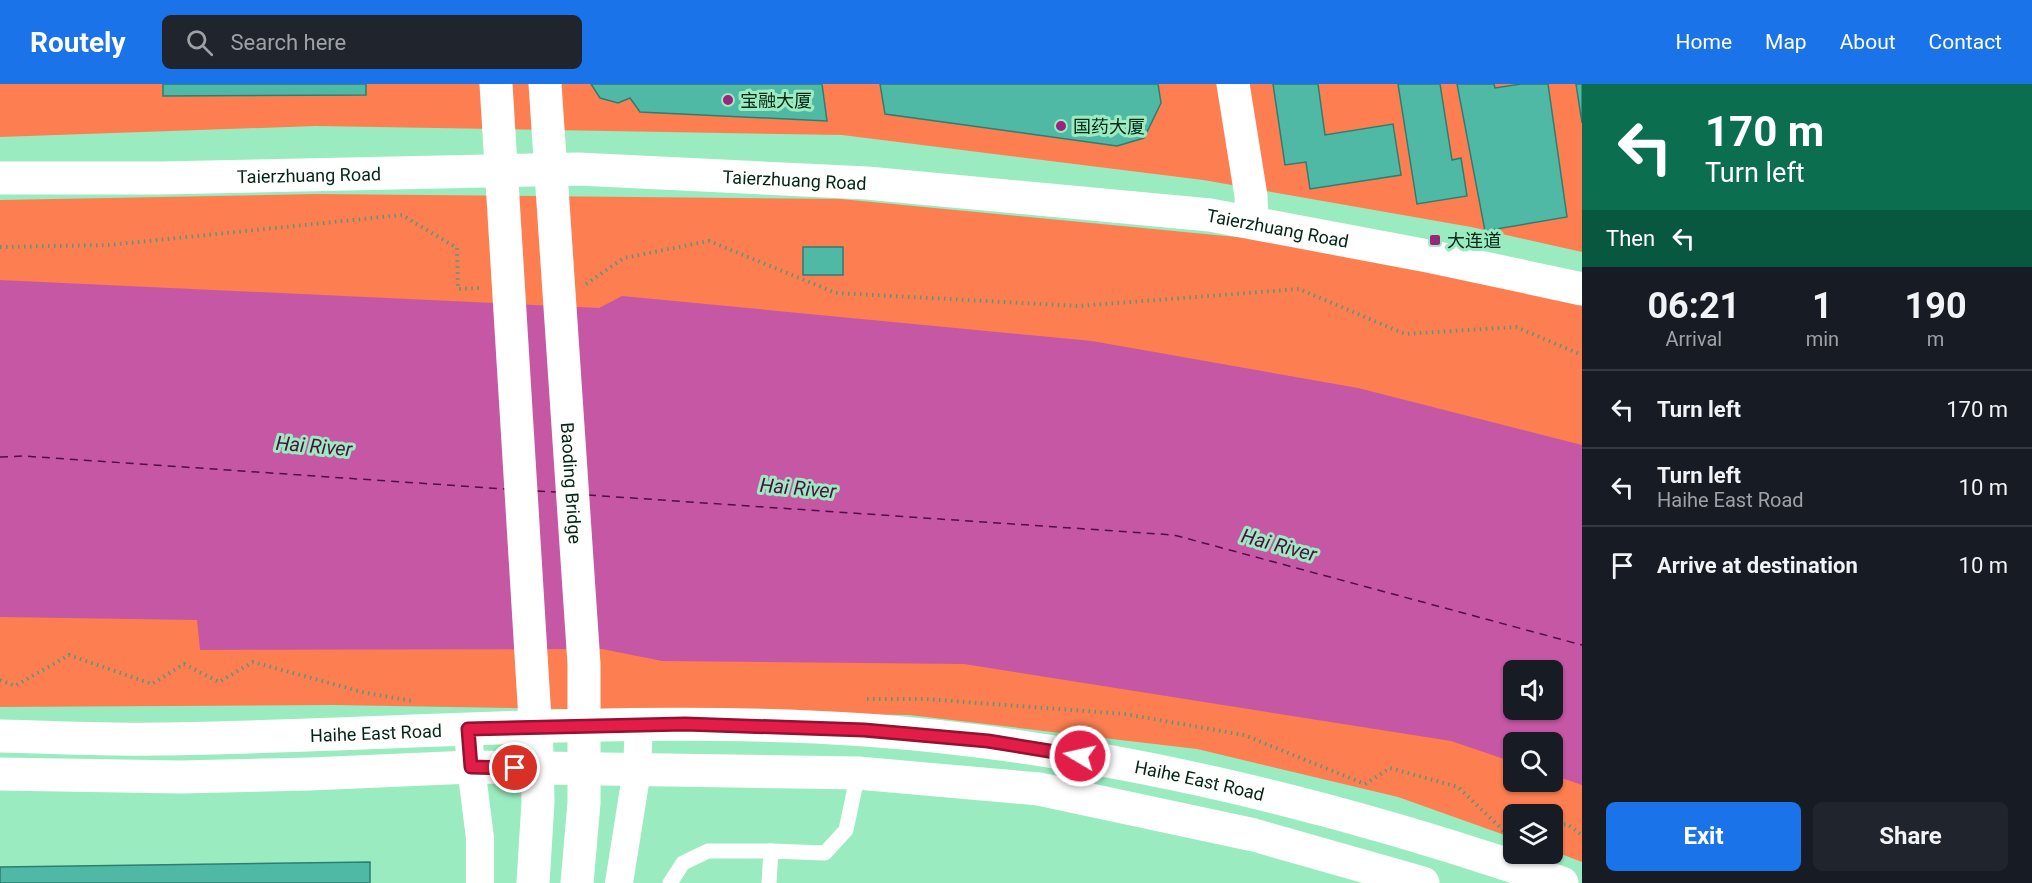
<!DOCTYPE html>
<meta charset="utf-8">
<style>
:root{--surface:#171b24;--page:#20242c;--text:#f1f3f6;--muted:#9ea1a6;--line:#363941;--accent:#1a73e8}
body{margin:0;font-family:Roboto,"Noto Sans SC",sans-serif;background:var(--page);color:var(--text);height:100vh;display:flex;flex-direction:column;font-size:22px;white-space:nowrap}
*{box-sizing:border-box;margin:0}
p{font-size:20px;color:var(--muted)}
.icon{flex:none;width:33px;height:33px;fill:none;stroke:currentColor;stroke-width:2;stroke-linecap:round;stroke-linejoin:round}
.map{position:relative;flex:1;overflow:hidden}
.details{display:flex;flex-direction:column;background:var(--surface);width:450px}
.details>*{flex:none}
.banner{background:#0b6e4f;color:#fff;overflow:hidden}
.controls{position:absolute;left:1503px;top:576px;display:grid;gap:12px}
.controls a{display:grid;place-items:center;width:60px;height:60px;border-radius:9px;background:var(--surface);box-shadow:0 2px 4px #0004;font-size:30px}
.pin{position:absolute;display:grid;place-items:center;width:51px;height:51px;color:#fff;margin:-26px;border:3px solid #fff;border-radius:50%;box-shadow:0 2px 6px #0007}
.me{position:absolute;width:66px;margin:-33px;rotate:279deg;stroke-linejoin:round;filter:drop-shadow(0 0 4px #0008)}
.turn{display:flex;align-items:center;gap:21px;height:126px;padding:0 24px;font-size:27px}
.turn .icon{width:78px;height:78px;stroke-width:2.5}
.turn b{display:block;font-size:42px;line-height:51px}
.then{display:flex;align-items:center;height:57px;padding:0 24px;background:#0003;gap:12px;font-size:22px}
.eta{display:flex;justify-content:space-evenly;align-items:center;height:102px;text-align:center}
.eta b{font-size:36px;font-weight:700;line-height:42px}
.action{display:flex;gap:12px;margin-top:auto;padding:12px 24px}
.action a{flex:1;height:69px;border-radius:9px;background:var(--accent);color:#fff;font-size:24px;font-weight:700;line-height:69px;text-align:center}
.action a+a{background:var(--page);color:var(--text)}
ul{padding:0;list-style:none}
li{display:flex;align-items:center;gap:18px;height:78px;padding:0 24px;border-top:2px solid var(--line)}
li div{flex:1}
li b{display:block;font-size:22px}
li em{font-style:normal}
header{display:flex;align-items:center;gap:36px;box-sizing:border-box;height:84px;padding:0 30px;background:var(--accent);color:#fff}
header strong{font-size:28px}
nav{display:flex;gap:33px;margin-inline-start:auto;font-size:21px}
.search{width:420px;height:54px;background:var(--page);display:flex;align-items:center;gap:15px;box-sizing:border-box;padding:0 21px;border-radius:9px;color:var(--muted);font-size:22px}
main{display:flex;flex:1;min-height:0}
.map>svg:first-child{display:block}
.green{fill:#fd7f51;fill-rule:evenodd}
.water{fill:#c557a5;fill-rule:evenodd}
.lines{fill:none;stroke-linecap:round;stroke-linejoin:round}
.ferry{stroke:#540d43;stroke-width:1.5;stroke-dasharray:8 6;stroke-linecap:butt}
.building{fill:#50b9a6;stroke:#2d7e71;stroke-width:1.5}
.path{stroke:#599777;stroke-width:4;stroke-dasharray:1.5 4.5;stroke-linecap:butt}
.service{stroke:#fff;stroke-width:15}
.minor{stroke:#fff;stroke-width:28}
.tertiary{stroke:#fff;stroke-width:33}
.secondary{stroke:#fff;stroke-width:33}
.route-casing{stroke:#92132f;stroke-width:15}
.route{stroke:#e11d48;stroke-width:10}
.poi-dot{fill:#9c247e;stroke:#9aecc0;stroke-width:2}
.labels{text-anchor:middle;dominant-baseline:central;stroke-width:6;stroke-linejoin:round;paint-order:stroke}
.poi-label{font-size:18px;fill:#032616;stroke:#9aecc0;text-anchor:start}
.street-label{font-size:18px;fill:#032616;stroke:#9aecc0}
.water-label{font-size:20px;font-style:italic;fill:#540d43;stroke:#9aecc0}
</style>
<header>
<strong>Routely</strong>
<div class="search"><svg class="icon" aria-label="search" viewBox="0 0 24 24"><circle cx="10" cy="10" r="6"/><path d="M15 15l6 6"/></svg>Search here</div>
<nav><a>Home</a><a>Map</a><a>About</a><a>Contact</a></nav>
</header>
<main>
<div class="map">
<svg width="1582" height="799" viewBox="0 0 1582 799">
<rect width="100%" height="100%" fill="#9aecc0"/>
<!-- green -->
<g class="green">
<path d="M0 0H1582V168L1471 143 1203 96 842 51 316 42 0 53Z"/>
<path d="M317 110 841 115 1257 155 1531 205 1582 220V778L1553 767 1552 730H1514L1513 754 1398 713 1197 665 909 631 333 621 0 623V116ZM1514 586H1552V626H1514ZM1514 658H1552V698H1514Z"/>
</g>
<!-- water -->
<path class="water" d="M0 196 599 224 622 212 1092 257 1358 304 1582 361V701L1553 691 1552 658H1514L1513 678 1451 657 964 580 662 577 602 565 200 566 197 536 0 533ZM1514 586H1552V626H1514Z"/>
<g class="lines">
<!-- ferry -->
<g class="ferry">
<path d="M0 373 23 372 505 405"/>
<path d="M537 407 556 408"/>
<path d="M588 411 1174 451 1582 561"/>
</g>
</g>
<!-- building -->
<g class="building">
<path d="M163 0H366V11L163 12Z"/>
<path d="M591 0H822L827 37 640 28 630 14 618 19 600 14Z"/>
<path d="M880 0H1158L1161 19 1144 54 1117 62 885 30Z"/>
<path d="M1273 0H1318L1325 51 1393 40 1401 91 1310 105 1306 78 1285 81Z"/>
<path d="M1398 0H1440L1452 76 1461 74 1467 112 1417 120Z"/>
<path d="M1457 0H1494L1495 4 1521 0H1548L1567 133 1485 147Z"/>
<path d="M1576 0H1582V39Z"/>
<rect x="803" y="163" width="40" height="28"/>
<path d="M370 778V799H0V783Z"/>
</g>
<g class="lines">
<!-- path -->
<g class="path">
<path d="M0 163 109 161 402 131 457 164 458 205 480 204"/>
<path d="M586 200 624 174 709 157 836 209 1079 222 1299 205 1405 250 1516 243 1582 271"/>
<path d="M0 596 15 602 69 571 152 600 184 580 219 598 253 578 366 609 413 617"/>
<path d="M867 615H926L1125 630 1244 651 1365 700 1390 684 1458 703 1505 748 1514 747"/>
<path d="M1552 742 1567 740 1582 751"/>
</g>
<!-- service -->
<g class="service">
<path d="M670 799 683 779 708 767H771"/>
<path d="M769 799 771 767 825 769 846 746 858 689"/>
</g>
<!-- minor -->
<g class="minor">
<path d="M468 645 471 683 480 754V799"/>
<path d="M619 799 637 686 639 640"/>
</g>
<!-- tertiary -->
<g class="tertiary">
<path d="M1233 0 1251 112 1252 138"/>
<path id="s1" d="M0 94H160L578 85 867 99 1210 131 1433 173 1582 205"/>
</g>
<!-- secondary -->
<g class="secondary">
<path d="M496 0 537 668 538 718 533 799"/>
<path id="s2" d="M545 0 584 580V719L577 799"/>
<path id="s3" d="M0 652C53 653 106 656 159 655 395 652 630 630 866 646 1104 663 1337 721 1562 799"/>
<path d="M0 690 181 693 310 690 471 683 858 689 1039 705 1254 751 1423 799"/>
</g>
</g>
<g class="lines">
<defs>
<path id="route" d="M515 684 471 683 468 645 685 640 864 646 988 657 1080 672"/>
</defs>
<!-- route casing -->
<use href="#route" class="route-casing"/>
<!-- route -->
<use href="#route" class="route"/>
</g>
<!-- markers -->
<g class="poi-dot">
<circle cx="728" cy="16" r="6"/>
<circle cx="1061" cy="42" r="6"/>
<rect x="1429" y="150" width="12" height="12" rx="3"/>
</g>
<g class="labels">
<!-- poi labels -->
<g class="poi-label">
<text x="740" y="16">宝融大厦</text>
<text x="1073" y="42">国药大厦</text>
<text x="1447" y="156">大连道</text>
</g>
<!-- street labels -->
<g class="street-label">
<text stroke="none"><textPath href="#s1" startOffset="309">Taierzhuang Road</textPath></text>
<text stroke="none"><textPath href="#s1" startOffset="795">Taierzhuang Road</textPath></text>
<text stroke="none"><textPath href="#s1" startOffset="1281">Taierzhuang Road</textPath></text>
<text stroke="none"><textPath href="#s2" startOffset="400">Baoding Bridge</textPath></text>
<text stroke="none"><textPath href="#s3" startOffset="376">Haihe East Road</textPath></text>
<text stroke="none"><textPath href="#s3" startOffset="1204">Haihe East Road</textPath></text>
</g>
<!-- water labels -->
<g class="water-label">
<text transform="translate(314 362) rotate(5)">Hai River</text>
<text transform="translate(798 404) rotate(5)">Hai River</text>
<text transform="translate(1279 461) rotate(15)">Hai River</text>
</g>
</g>
</svg>
<div class="controls">
<a><svg class="icon" aria-label="sound" viewBox="0 0 24 24"><path d="M4 9h4l5-4v14l-5-4H4zM17 9q2 3 0 6"/></svg></a>
<a><svg class="icon" aria-label="search" viewBox="0 0 24 24"><circle cx="10" cy="10" r="6"/><path d="M15 15l6 6"/></svg></a>
<a><svg class="icon" aria-label="layers" viewBox="0 0 24 24"><path d="M12 4l9 5-9 5-9-5zM3 14l9 5 9-5"/></svg></a>
</div>
<div class="pin" style="left:515px;top:684px;background:#d93025"><svg class="icon" aria-label="arrive" viewBox="0 0 24 24"><path d="M6 21V4h12l-3 4 3 4H6"/></svg></div>
<svg class="me" style="left:1080px;top:672px" viewBox="-20 -20 40 40"><circle r="17" fill="#e11d48" stroke="#fff" stroke-width="3"/><path d="M0-11L8 9 0 5-8 9z" fill="#fff"/></svg>
</div>
<section class="details">
<div class="banner">
<div class="turn"><svg class="icon" aria-label="left" viewBox="0 0 24 24"><path d="M17 20v-9H6M10 6l-5 5 5 5"/></svg><div><b>170 m</b>Turn left</div></div>
<div class="then">Then<svg class="icon" aria-label="left" viewBox="0 0 24 24"><path d="M17 20v-9H6M10 6l-5 5 5 5"/></svg></div>
</div>
<div class="eta">
<div><b>06:21</b><p>Arrival</p></div>
<div><b>1</b><p>min</p></div>
<div><b>190</b><p>m</p></div>
</div>
<ul>
<li><svg class="icon" aria-label="left" viewBox="0 0 24 24"><path d="M17 20v-9H6M10 6l-5 5 5 5"/></svg><div><b>Turn left</b></div><em>170 m</em></li>
<li><svg class="icon" aria-label="left" viewBox="0 0 24 24"><path d="M17 20v-9H6M10 6l-5 5 5 5"/></svg><div><b>Turn left</b><p>Haihe East Road</p></div><em>10 m</em></li>
<li><svg class="icon" aria-label="arrive" viewBox="0 0 24 24"><path d="M6 21V4h12l-3 4 3 4H6"/></svg><div><b>Arrive at destination</b></div><em>10 m</em></li>
</ul>
<div class="action"><a>Exit</a><a>Share</a></div>
</section>
</main>
